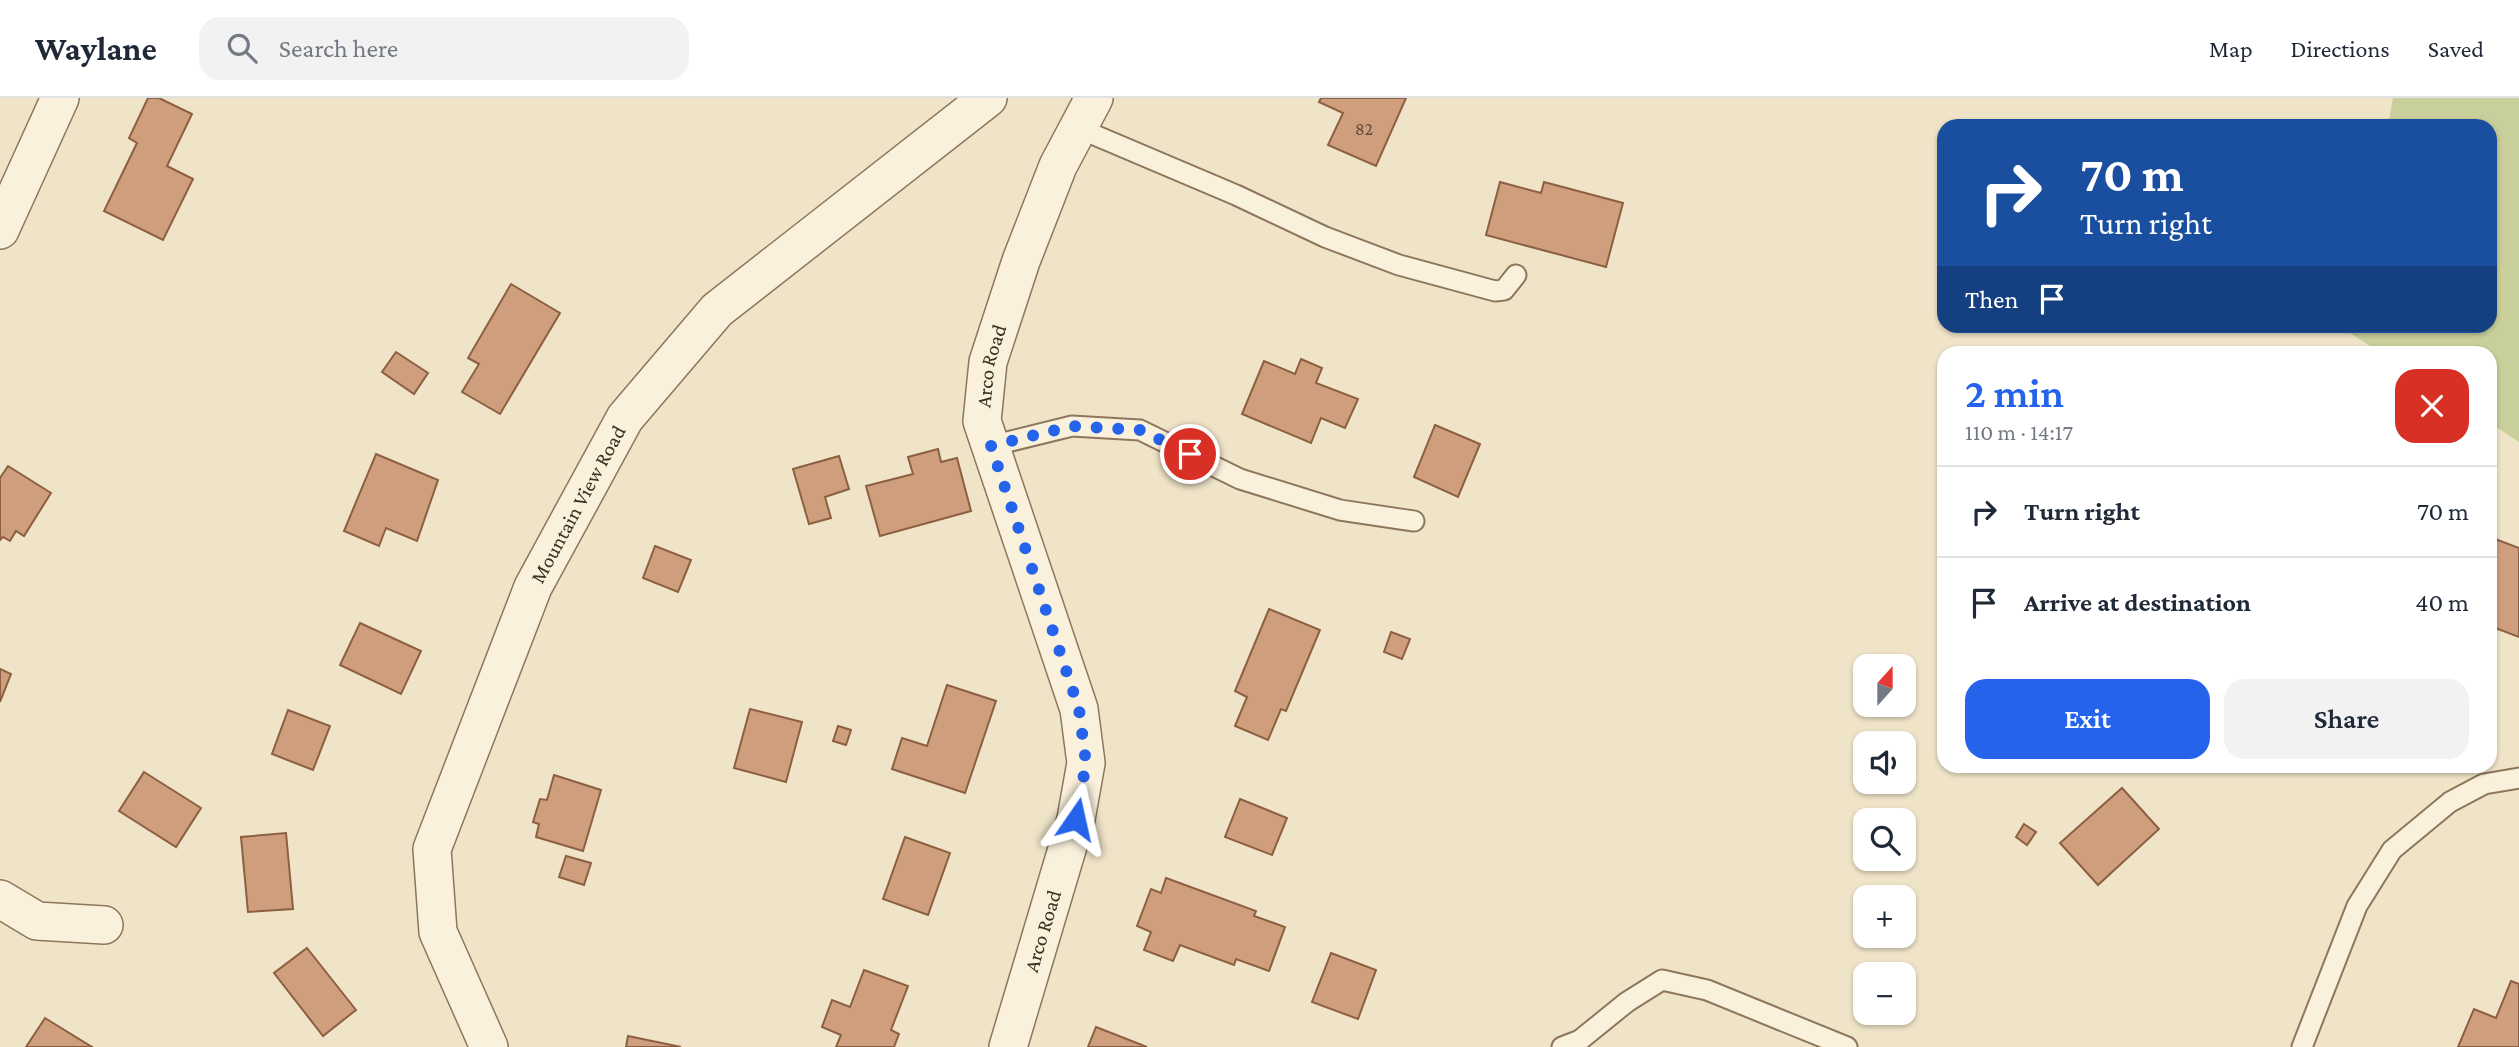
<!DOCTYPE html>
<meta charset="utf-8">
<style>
:root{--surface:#fff;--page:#f2f2f3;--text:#1f2937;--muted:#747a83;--line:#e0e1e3;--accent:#2563eb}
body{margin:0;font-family:"Crimson Pro",serif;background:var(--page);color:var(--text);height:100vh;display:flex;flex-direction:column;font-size:26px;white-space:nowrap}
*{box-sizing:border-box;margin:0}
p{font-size:23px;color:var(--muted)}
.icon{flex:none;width:38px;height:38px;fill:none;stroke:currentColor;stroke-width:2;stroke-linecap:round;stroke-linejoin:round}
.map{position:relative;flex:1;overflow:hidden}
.panel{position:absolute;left:1937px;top:248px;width:560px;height:427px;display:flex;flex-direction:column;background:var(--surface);border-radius:21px;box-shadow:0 2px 5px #0004}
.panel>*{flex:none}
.hud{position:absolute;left:1937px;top:21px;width:560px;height:214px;border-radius:21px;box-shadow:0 2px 5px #0004;background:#1a4fa0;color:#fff;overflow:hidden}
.needle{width:46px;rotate:21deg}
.controls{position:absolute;left:1853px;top:556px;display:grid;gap:14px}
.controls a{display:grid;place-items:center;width:63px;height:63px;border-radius:14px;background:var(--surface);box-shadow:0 2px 5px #0004;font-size:35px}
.pin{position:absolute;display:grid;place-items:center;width:60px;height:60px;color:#fff;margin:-30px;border:4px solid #fff;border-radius:50%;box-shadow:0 2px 7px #0007}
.me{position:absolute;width:77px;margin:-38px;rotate:11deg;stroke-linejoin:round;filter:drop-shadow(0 0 5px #0008)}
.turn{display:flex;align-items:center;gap:24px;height:147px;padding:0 28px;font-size:32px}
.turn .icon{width:91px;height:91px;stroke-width:2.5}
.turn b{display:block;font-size:49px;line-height:60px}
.then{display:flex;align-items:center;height:66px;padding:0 28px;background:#0003;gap:14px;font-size:26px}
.round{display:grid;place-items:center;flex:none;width:74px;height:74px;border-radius:21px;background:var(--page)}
.head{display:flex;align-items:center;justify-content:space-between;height:119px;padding:0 28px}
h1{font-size:42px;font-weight:600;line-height:52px;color:var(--accent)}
.action{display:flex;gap:14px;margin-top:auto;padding:14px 28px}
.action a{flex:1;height:80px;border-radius:21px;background:var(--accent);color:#fff;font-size:28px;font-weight:600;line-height:80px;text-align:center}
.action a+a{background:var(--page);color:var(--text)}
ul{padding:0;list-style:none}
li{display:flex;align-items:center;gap:21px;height:91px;padding:0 28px;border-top:2px solid var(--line)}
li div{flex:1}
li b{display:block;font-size:26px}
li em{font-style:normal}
header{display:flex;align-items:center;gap:42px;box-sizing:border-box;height:98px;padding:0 35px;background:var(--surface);border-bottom:2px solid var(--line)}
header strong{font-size:33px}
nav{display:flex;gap:38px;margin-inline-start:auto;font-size:24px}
.search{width:490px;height:63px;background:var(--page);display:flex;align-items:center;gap:18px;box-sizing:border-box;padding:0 24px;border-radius:21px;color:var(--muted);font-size:26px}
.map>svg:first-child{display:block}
.green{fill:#c9cf9b}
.building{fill:#cf9f7d;stroke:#8d5f41;stroke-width:2}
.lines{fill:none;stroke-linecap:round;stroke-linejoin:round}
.lane-casing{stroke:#8d765c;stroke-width:23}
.street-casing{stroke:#8d765c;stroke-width:40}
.lane{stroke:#faf1dc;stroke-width:19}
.street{stroke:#faf1dc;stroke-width:37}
.route{stroke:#2563eb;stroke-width:12;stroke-dasharray:0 21.6}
.labels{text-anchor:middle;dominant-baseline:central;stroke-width:7;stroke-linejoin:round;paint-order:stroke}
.number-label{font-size:18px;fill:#624a37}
.street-label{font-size:21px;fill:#3d2e20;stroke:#f7eed8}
</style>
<header>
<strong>Waylane</strong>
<div class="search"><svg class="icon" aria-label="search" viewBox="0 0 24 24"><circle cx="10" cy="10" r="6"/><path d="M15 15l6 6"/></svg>Search here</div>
<nav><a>Map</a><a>Directions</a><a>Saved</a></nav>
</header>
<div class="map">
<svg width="2519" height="949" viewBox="0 0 2519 949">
<rect width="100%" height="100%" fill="#f0e4c8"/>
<!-- green -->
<path class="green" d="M2393 0H2519V344L2490 325V256L2381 255 2347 233 2348 228H2490V28H2388Z"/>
<!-- building -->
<g class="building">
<path d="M148 0H159L192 16 167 68 193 81 163 142 104 113 137 45 129 40Z"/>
<path d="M1321 0H1406L1376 68 1328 47 1343 15 1319 4Z"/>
<path d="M1500 84 1541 95 1544 84 1623 105 1606 169 1486 137Z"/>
<path d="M511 186 560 215 500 316 462 294 479 266 468 260Z"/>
<path d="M396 254 428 275 414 296 382 274Z"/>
<path d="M1301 261 1322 270 1316 285 1358 301 1345 330 1321 320 1311 345 1242 316 1264 263 1295 276Z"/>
<path d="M1435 327 1480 346 1458 399 1414 379Z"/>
<path d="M938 351 941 364 957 360 971 413 880 438 866 388 913 376 908 359Z"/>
<path d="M376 356 438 382 417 443 386 430 379 448 344 433Z"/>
<path d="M839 358 849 391 825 399 831 420 809 426 793 371Z"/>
<path d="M8 368 51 395 24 438 16 433 10 443 3 439 0 442V380Z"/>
<path d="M2490 439 2519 450V539L2490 528Z"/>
<path d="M655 448 691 462 678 494 643 480Z"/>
<path d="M1269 511 1320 532 1286 613 1281 611 1268 642 1235 628 1247 599 1235 593Z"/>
<path d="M360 525 421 553 401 596 340 567Z"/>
<path d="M1391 534 1410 541 1402 561 1384 554Z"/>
<path d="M0 571 11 576 0 604Z"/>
<path d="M947 587 996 603 965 695 892 671 902 640 927 648Z"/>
<path d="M750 611 802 624 786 684 734 670Z"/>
<path d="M288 612 330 628 313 672 272 656Z"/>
<path d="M838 628 851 632 846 647 833 643Z"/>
<path d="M144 674 201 710 176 749 119 713Z"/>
<path d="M554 677 601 692 583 753 536 739 539 726 533 724 540 701 547 702Z"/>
<path d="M2122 690 2159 731 2098 787 2060 745Z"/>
<path d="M1240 701 1287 720 1272 757 1225 739Z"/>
<path d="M2024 726 2036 734 2027 747 2016 739Z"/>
<path d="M286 735 293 811 248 814 241 739Z"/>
<path d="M905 739 950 755 928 817 883 801Z"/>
<path d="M566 758 591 765 584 787 559 779Z"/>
<path d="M1166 780 1256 813 1254 818 1285 829 1269 873 1236 861 1234 867 1180 847 1173 863 1144 852 1151 834 1137 828 1151 791 1161 795Z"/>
<path d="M307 850 356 912 323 938 274 875Z"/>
<path d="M1331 855 1376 872 1358 921 1312 904Z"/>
<path d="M864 872 908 888 891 932 899 936 894 949H836L841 937 822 929 832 902 850 909Z"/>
<path d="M2511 883 2519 886V949H2458L2474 911 2496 920Z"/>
<path d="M45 920 92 949H26Z"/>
<path d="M1096 929 1147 949H1088Z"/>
<path d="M628 938 681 949H626Z"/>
</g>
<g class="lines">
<defs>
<g id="lane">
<path d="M1078 30 1236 97 1325 139 1399 167 1495 193 1504 192 1516 177"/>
<path d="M991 348 1072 328 1140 332 1240 381 1340 412 1414 423"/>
<path d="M1562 949 1580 942 1627 904 1662 882 1707 892 1847 949"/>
<path d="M2302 949 2357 808 2392 752 2450 704 2484 686 2519 680"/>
</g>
<g id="street">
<path d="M0 132 60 0"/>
<path d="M0 801 37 823 104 827"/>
<path id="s1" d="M489 949 438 834 432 751 533 489 625 320 717 212 988 0"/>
<path id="s2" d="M1008 949 1076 721 1086 665 1079 611 982 323 988 264 1021 163 1058 68 1094 0"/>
</g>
</defs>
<!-- lane casing -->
<use href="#lane" class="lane-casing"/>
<!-- street casing -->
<use href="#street" class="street-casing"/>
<!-- lane -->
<use href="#lane" class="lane"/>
<!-- street -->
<use href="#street" class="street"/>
</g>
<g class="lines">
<!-- route -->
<path class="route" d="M1076 721 1086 665 1079 611 991 348 1072 328 1140 332 1190 356"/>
</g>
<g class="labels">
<!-- number labels -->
<g class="number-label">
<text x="1364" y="31">82</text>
</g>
<!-- street labels -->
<g class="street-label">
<text stroke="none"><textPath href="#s2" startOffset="709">Arco Road</textPath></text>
<text stroke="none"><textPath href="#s1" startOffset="584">Mountain View Road</textPath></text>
<text stroke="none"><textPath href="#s2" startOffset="121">Arco Road</textPath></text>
</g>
</g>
</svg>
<div class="controls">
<a><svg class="needle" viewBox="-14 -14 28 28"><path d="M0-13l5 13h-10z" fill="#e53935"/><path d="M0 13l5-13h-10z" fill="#747a83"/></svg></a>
<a><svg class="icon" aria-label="sound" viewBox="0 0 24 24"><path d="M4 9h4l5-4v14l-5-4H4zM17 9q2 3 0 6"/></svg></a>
<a><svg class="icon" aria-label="search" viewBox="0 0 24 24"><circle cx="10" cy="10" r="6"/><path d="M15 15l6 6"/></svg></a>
<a>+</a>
<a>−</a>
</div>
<div class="pin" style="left:1190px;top:356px;background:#d93025"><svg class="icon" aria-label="arrive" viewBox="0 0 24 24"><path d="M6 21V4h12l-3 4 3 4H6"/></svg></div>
<svg class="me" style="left:1076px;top:721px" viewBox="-20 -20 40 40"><path d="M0-17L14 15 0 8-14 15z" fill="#2563eb" stroke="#fff" stroke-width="4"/></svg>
<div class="hud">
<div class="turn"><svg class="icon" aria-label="right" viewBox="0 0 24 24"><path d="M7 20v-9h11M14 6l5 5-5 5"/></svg><div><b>70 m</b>Turn right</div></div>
<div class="then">Then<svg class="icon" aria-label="arrive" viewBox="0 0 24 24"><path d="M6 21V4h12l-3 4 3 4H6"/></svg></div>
</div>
<section class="panel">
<div class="head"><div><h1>2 min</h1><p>110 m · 14:17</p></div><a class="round" style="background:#d93025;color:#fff"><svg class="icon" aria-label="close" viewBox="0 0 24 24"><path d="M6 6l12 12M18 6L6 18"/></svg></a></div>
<ul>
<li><svg class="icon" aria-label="right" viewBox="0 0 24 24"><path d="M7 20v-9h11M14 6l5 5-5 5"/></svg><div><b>Turn right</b></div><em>70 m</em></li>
<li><svg class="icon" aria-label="arrive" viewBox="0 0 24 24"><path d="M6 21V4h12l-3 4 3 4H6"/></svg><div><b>Arrive at destination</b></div><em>40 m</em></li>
</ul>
<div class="action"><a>Exit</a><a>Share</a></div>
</section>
</div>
